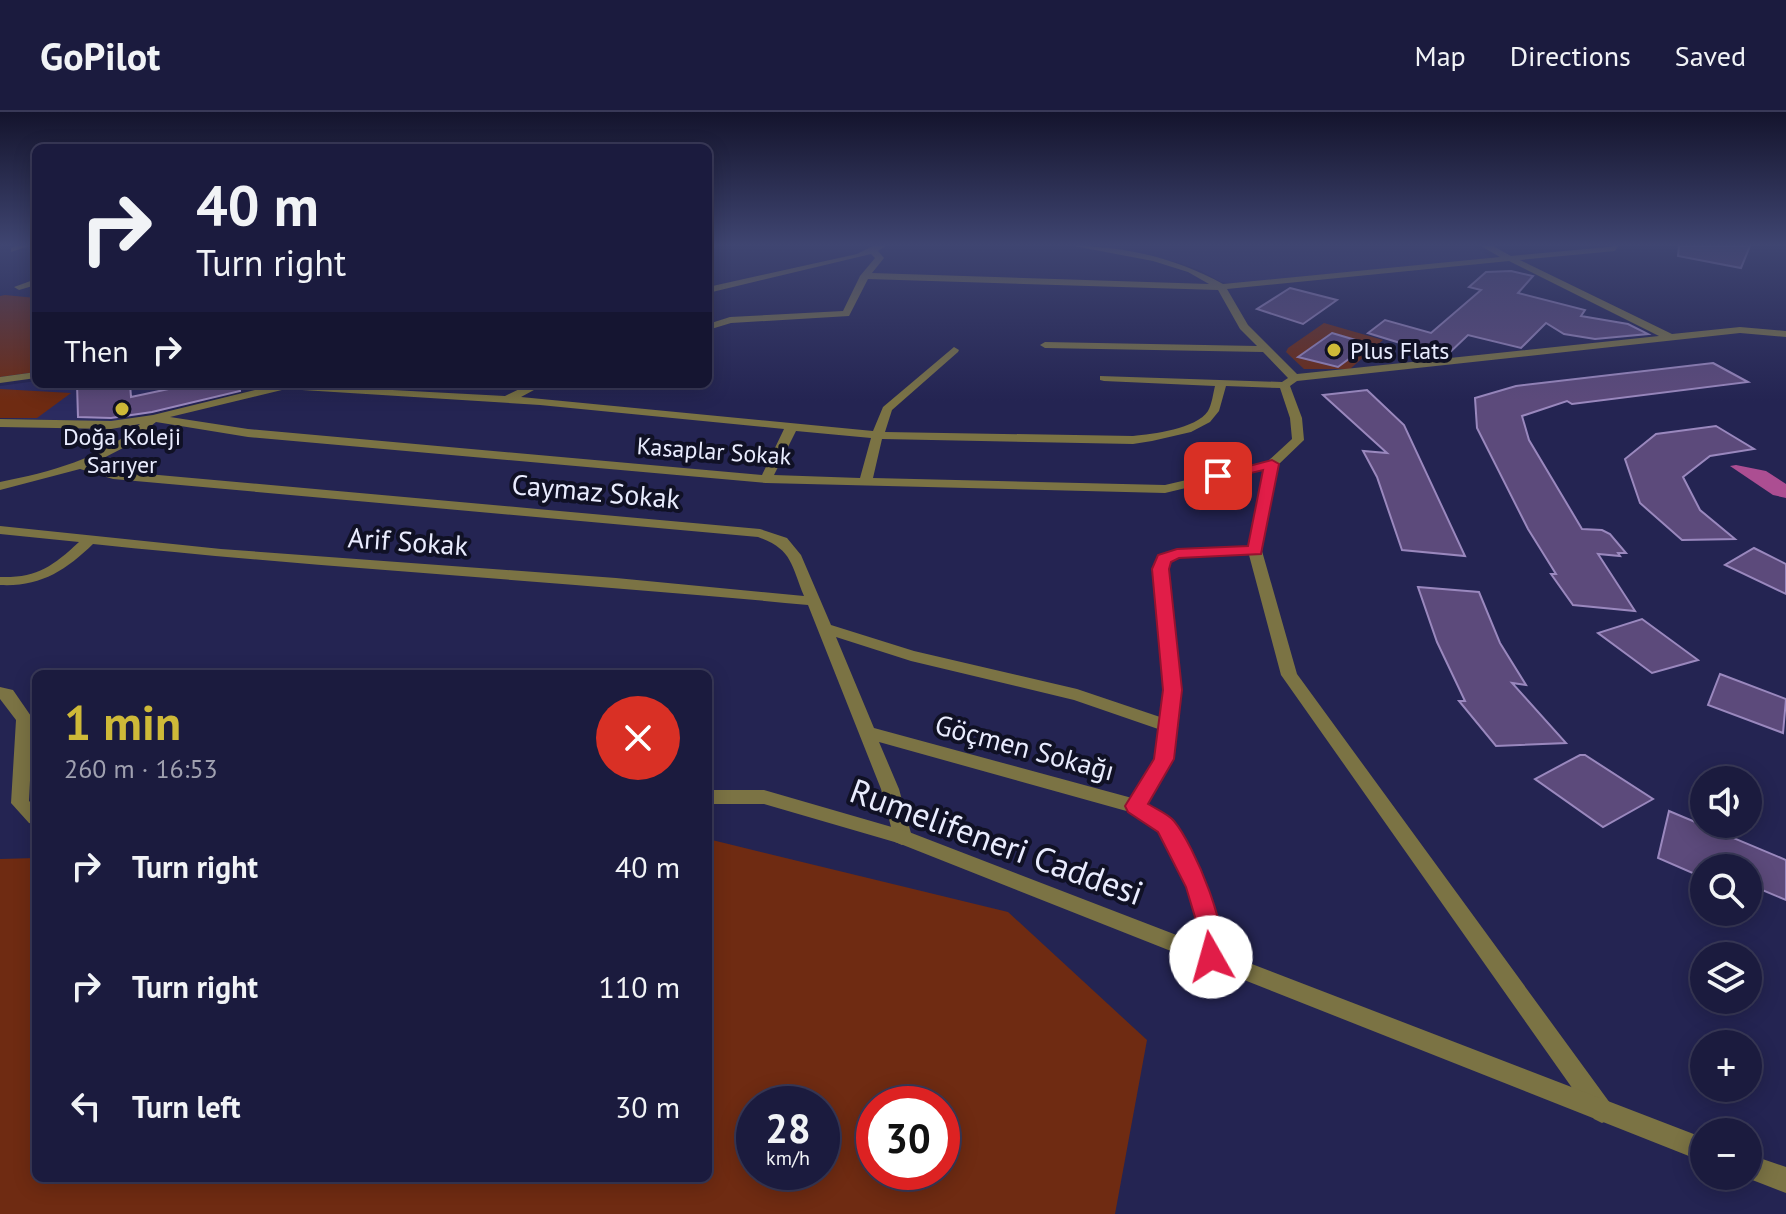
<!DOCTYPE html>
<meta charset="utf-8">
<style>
:root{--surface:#1b1b3e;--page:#282849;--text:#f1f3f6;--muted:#a0a1b0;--line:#393958;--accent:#ceb938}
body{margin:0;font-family:"PT Sans",sans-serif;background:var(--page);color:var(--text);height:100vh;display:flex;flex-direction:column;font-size:30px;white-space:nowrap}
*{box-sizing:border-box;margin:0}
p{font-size:26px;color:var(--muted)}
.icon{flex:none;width:44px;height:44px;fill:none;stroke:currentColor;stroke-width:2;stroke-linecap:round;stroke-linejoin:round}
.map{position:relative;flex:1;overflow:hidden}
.panel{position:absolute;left:32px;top:558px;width:680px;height:512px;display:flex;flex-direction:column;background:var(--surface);border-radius:12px;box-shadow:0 4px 20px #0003,0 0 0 2px var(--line)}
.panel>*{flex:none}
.guide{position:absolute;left:32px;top:32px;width:680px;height:244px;border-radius:12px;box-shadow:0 4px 20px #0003,0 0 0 2px var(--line);background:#1b1b3e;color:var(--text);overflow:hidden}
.tools{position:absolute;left:1690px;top:654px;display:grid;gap:16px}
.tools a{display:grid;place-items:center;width:72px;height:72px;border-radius:50%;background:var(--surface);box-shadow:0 4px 20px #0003,0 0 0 2px var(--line);font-size:40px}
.speed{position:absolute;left:736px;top:974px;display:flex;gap:16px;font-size:40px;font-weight:700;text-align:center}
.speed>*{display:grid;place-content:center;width:104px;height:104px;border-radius:50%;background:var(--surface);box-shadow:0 4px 20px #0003,0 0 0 2px var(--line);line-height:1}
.speed small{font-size:20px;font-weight:400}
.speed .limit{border:12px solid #d22;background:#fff;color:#111}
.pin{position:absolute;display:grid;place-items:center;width:68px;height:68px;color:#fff;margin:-34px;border-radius:16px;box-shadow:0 4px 12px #0006}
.me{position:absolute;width:88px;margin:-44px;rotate:353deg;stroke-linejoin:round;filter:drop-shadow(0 0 6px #0008)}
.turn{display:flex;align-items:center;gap:28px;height:168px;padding:0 32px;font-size:36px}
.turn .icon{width:104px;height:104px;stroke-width:2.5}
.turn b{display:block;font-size:56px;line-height:68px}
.then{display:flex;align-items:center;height:76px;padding:0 32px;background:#0003;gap:16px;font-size:30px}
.round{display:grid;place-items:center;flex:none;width:84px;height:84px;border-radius:42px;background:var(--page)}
.head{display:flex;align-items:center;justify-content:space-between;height:136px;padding:0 32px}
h1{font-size:48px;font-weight:700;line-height:60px;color:var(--accent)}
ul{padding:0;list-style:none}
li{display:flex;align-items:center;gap:24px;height:120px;padding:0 32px}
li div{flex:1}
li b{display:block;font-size:30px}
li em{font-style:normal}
header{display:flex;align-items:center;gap:48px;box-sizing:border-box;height:112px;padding:0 40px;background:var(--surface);border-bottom:2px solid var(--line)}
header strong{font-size:38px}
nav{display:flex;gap:44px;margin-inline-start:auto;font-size:28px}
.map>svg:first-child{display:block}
.built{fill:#2b2b60}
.green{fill:#6f2b12;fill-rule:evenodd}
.water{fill:#ac4e92}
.building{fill:#5c4a7b;stroke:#9a88be;stroke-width:2}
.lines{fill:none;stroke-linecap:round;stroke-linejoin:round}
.minor{fill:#7b7344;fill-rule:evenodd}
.tertiary{fill:#7b7344;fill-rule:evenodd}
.route{fill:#e11d48;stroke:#92132f;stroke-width:2}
.poi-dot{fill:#ceb938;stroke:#101125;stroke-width:3}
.labels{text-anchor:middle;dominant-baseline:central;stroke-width:8;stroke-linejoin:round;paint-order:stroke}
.far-poi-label{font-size:24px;fill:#e9ecfe;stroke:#101125;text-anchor:start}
.far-street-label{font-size:24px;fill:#e9ecfe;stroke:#101125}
.street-label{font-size:28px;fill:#e9ecfe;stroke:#101125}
.near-street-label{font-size:34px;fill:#e9ecfe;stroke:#101125}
</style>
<header>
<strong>GoPilot</strong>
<nav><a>Map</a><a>Directions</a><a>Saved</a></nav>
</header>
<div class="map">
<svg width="1786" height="1102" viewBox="0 0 1786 1102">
<rect width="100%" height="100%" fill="#242452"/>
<!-- built -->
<g class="built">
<path d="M1096 134H1473L1493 147 1234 172 1221 170 1199 158 1176 150Z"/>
<path d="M36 269V272H270L111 310 0 306V274Z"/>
</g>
<!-- green -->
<g class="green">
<path d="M5 183 36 186V260L0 265V184Z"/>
<path d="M1324 211 1383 228 1350 257H1304L1286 240 1288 236Z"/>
<path d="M0 277 71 281 37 306H0Z"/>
<path d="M708 727 1008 800 1147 928 1115 1102H0V747L36 746V1066H708ZM822 992V1060H754V992ZM874 992H942V1060H874Z"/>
</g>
<!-- water -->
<path class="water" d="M1736 353 1766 359 1786 372V386L1773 383 1730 354Z"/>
<!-- building -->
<g class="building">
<path d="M1679 134H1750L1741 156 1678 144Z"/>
<path d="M1511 159 1533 164 1518 181 1585 198 1581 204 1628 212 1648 222 1595 227 1564 222 1546 211 1521 236 1468 223 1447 243 1442 244 1368 221 1385 208 1431 221 1481 178 1469 175 1486 160Z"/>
<path d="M1290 176 1337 188 1303 212 1257 197Z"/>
<path d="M1332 221 1369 232 1338 255 1298 245Z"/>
<path d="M1713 251 1748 270 1572 292 1567 289 1522 304 1529 328 1582 417 1602 418 1610 422 1626 441H1618L1620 444 1598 442 1635 499 1573 493 1551 462H1556L1528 417 1477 316 1475 286 1516 274Z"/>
<path d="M77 272H130L131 285 192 272H239L240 279 152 300 111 306 78 305Z"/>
<path d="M1367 278 1404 313 1465 444 1402 438 1377 365 1363 339 1387 341 1323 283Z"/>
<path d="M1716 314 1754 337 1710 344 1683 365 1700 398 1735 427 1682 428 1640 391 1625 347 1656 322Z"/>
<path d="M1754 436 1786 452V482L1725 453Z"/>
<path d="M1418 475 1479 480 1500 531 1526 573 1512 571 1566 631 1496 634 1459 589H1465L1437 530Z"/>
<path d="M1642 507 1698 548 1652 561 1598 521Z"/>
<path d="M1720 562 1786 587 1783 621 1708 593Z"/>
<path d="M1580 643H1585L1653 687 1603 715 1535 667Z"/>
<path d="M1669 699 1786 748V788L1748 772V756H1704V766L1658 746Z"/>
</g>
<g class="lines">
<!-- minor -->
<g class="minor">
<path d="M16 134H29L11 140V136Z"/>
<path d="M708 134H716L708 144Z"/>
<path d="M873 134H885L878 139 884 146 872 161 1209 172 1188 160 1153 149 1074 134C1126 134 1178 147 1223 172L1500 145 1481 134H1493L1511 144 1618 134 1615 139 1520 148 1672 222 1740 215 1786 219V225L1740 221 1297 269 1290 274 1302 306 1304 328 1278 353 1262 439 1297 562 1610 991 1614 999 1610 1007 1602 1011 1594 1007 1281 563 1249 443 1179 446 1170 449 1168 457C1176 540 1200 620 1147 692 1156 698 1167 702 1173 710 1193 733 1231 824 1219 852L1211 854 1203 852 1200 845C1197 803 1187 755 1160 721 1153 712 1140 706 1130 700L879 630 899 677 912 725 909 730 902 733 895 730 881 677 808 493C570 470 331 457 93 432 65 459 40 475 0 473V465C37 466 52 455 79 430L0 422V414L221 437 616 466 804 484C791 452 792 437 758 425L113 367 80 357 0 378V370C50 360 101 347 140 312L111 317 0 315V307L111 309 153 303 279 272 505 284 530 272H545L521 285 873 319 883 295 954 235 959 238 958 240 892 298 885 320 1133 324C1153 322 1196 317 1208 299 1212 292 1213 282 1215 274L1104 269 1100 268V264L1282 270 1288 266 1263 240 1045 236 1040 233 1045 230 1257 234 1240 217 1218 178 868 167 849 204 731 211 708 218V212L730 205 843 199 860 164 875 146 871 142 708 181V175L857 142ZM1509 149 1659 224 1297 262 1248 213 1227 177ZM1226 274 1280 276 1290 306 1292 327 1268 349 1165 373 873 366 882 327 1133 332 1152 329 1191 320 1210 310 1219 299ZM286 277 540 293 784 317 762 363 248 317 170 305ZM156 310 248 325 766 371 1165 381 1265 357 1249 435 1177 438 1157 447 1154 457 1163 552V606L1077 577 914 539 831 513 801 443 787 426 760 417 114 359 92 352 123 336ZM796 319 871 326 860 366 774 363ZM836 525 911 549 1074 588 1161 618 1153 654 1132 686 874 616Z"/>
<path d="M36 167V173L19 178 14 175Z"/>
<path d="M36 260V266L0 271V265Z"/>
</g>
<!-- tertiary -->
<g class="tertiary">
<path d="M0 575 13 578 33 607 29 689 36 695V713L29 711 11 691 16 608 0 587Z"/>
<path d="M708 678H764L909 720 1704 1026V1050L898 731 764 692H708Z"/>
<path d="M1748 1042 1786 1055V1081L1742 1064H1748Z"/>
</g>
</g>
<!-- sky -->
<linearGradient id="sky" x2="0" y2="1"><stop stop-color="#14142d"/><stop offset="0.46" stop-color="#3f4571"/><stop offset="1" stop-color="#3f4571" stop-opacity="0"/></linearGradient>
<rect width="1786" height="289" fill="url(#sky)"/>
<!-- route -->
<path class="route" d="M1272 348 1279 352 1261 442 1179 446 1171 450 1169 457 1182 578 1174 647 1148 692C1156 697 1168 702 1174 709 1194 733 1233 824 1220 853L1211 856 1203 853 1199 845 1198 815 1186 775 1158 720 1128 700 1125 694 1154 647 1163 578 1152 457 1158 443 1177 437 1248 434 1263 358 1218 369 1211 364Z"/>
<!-- markers -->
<g class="poi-dot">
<circle cx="1334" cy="238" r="8"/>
<circle cx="122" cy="297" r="8"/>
</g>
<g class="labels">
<!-- far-poi labels -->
<g class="far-poi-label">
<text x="1350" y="238">Plus Flats</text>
<text x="122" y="324" text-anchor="middle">Doğa Koleji<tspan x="122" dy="28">Sarıyer</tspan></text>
</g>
<!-- far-street labels -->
<g class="far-street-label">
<text transform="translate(714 339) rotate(4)">Kasaplar Sokak</text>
</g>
<!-- street labels -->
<g class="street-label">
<text transform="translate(596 379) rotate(5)">Caymaz Sokak</text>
<text transform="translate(408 429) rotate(4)">Arif Sokak</text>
<text transform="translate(1025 635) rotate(15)">Göçmen Sokağı</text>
</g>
<!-- near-street labels -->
<g class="near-street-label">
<text transform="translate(997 729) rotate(20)">Rumelifeneri Caddesi</text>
</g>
</g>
</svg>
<div class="tools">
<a><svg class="icon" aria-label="sound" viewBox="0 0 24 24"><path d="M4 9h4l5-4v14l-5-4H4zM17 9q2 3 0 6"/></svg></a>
<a><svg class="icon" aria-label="search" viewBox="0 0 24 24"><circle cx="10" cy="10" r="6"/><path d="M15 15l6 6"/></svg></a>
<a><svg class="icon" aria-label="layers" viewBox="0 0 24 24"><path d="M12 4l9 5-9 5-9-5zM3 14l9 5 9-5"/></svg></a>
<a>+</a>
<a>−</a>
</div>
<div class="speed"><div>28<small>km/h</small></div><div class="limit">30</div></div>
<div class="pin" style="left:1218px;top:364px;background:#d93025"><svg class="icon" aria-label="arrive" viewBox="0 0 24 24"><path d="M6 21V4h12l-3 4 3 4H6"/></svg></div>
<svg class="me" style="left:1211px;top:845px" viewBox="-20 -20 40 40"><circle r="19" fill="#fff"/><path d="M0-13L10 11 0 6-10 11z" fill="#e11d48"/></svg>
<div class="guide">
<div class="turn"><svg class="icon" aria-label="right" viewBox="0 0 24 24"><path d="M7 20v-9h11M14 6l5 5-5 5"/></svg><div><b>40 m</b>Turn right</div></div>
<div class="then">Then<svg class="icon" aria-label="right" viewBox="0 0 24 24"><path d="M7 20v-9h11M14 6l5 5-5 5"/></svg></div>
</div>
<section class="panel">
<div class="head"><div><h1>1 min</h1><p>260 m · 16:53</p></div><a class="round" style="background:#d93025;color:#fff"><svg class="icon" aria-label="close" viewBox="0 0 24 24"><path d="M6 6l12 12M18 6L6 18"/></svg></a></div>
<ul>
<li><svg class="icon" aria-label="right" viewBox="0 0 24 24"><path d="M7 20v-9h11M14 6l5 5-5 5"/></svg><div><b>Turn right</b></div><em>40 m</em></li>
<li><svg class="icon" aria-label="right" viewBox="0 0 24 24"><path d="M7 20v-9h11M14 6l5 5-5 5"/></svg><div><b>Turn right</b></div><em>110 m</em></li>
<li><svg class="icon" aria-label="left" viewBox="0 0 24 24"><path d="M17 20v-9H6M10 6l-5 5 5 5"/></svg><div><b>Turn left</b></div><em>30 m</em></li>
</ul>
</section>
</div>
